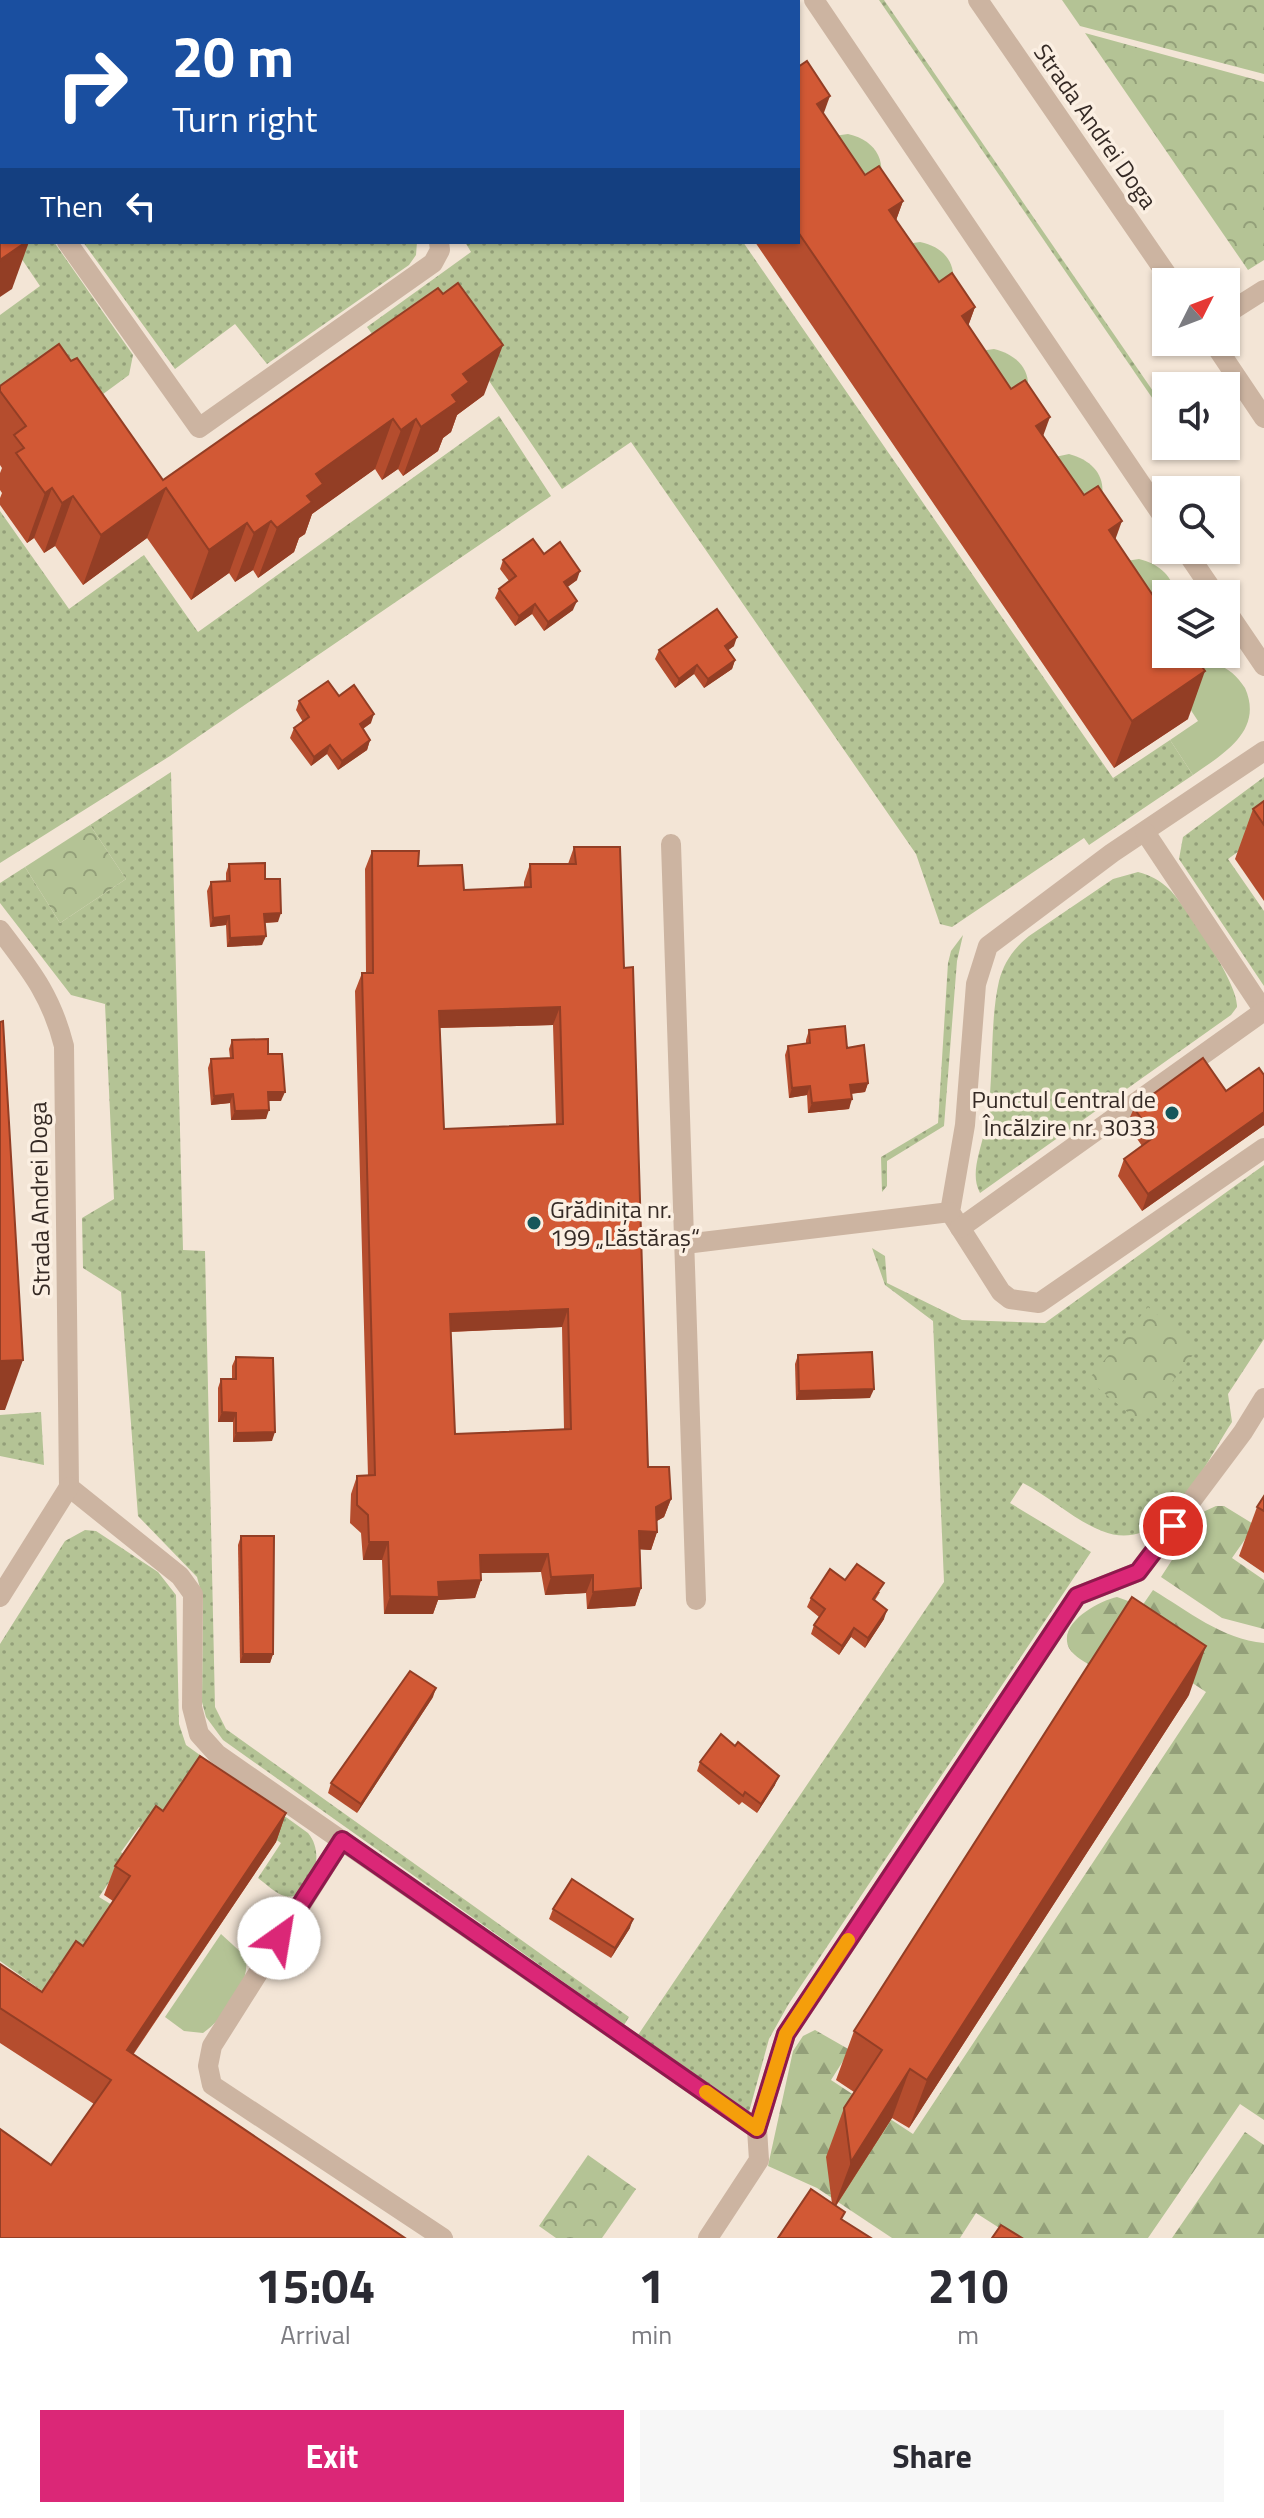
<!DOCTYPE html>
<meta charset="utf-8">
<style>
:root{--surface:#fff;--page:#f7f7f7;--text:#2b2b33;--muted:#7c7c81;--accent:#db2777}
body{margin:0;font-family:"Titillium Web",sans-serif;background:var(--page);color:var(--text);height:100vh;display:flex;flex-direction:column;font-size:30px;white-space:nowrap}
*{box-sizing:border-box;margin:0}
p{font-size:26px;color:var(--muted)}
.icon{flex:none;width:44px;height:44px;fill:none;stroke:currentColor;stroke-width:2;stroke-linecap:round;stroke-linejoin:round}
.map{position:relative;height:2238px;overflow:hidden}
.side{display:flex;flex-direction:column;background:var(--surface);flex:1}
.side>*{flex:none}
.top-card{position:absolute;left:0px;top:0px;width:800px;height:244px;box-shadow:0 2px 6px #0004;background:#1a4fa0;color:#fff;overflow:hidden}
.needle{width:52px;rotate:48deg}
.fabs{position:absolute;left:1152px;top:268px;display:grid;gap:16px}
.fabs a{display:grid;place-items:center;width:88px;height:88px;border-radius:0px;background:var(--surface);box-shadow:0 2px 6px #0004;font-size:40px}
.pin{position:absolute;display:grid;place-items:center;width:68px;height:68px;color:#fff;margin:-34px;border:4px solid #fff;border-radius:50%;box-shadow:0 2px 8px #0007}
.me{position:absolute;width:88px;margin:-44px;rotate:32deg;stroke-linejoin:round;filter:drop-shadow(0 0 6px #0008)}
.turn{display:flex;align-items:center;gap:28px;height:168px;padding:0 40px;font-size:36px}
.turn .icon{width:104px;height:104px;stroke-width:2.5}
.turn b{display:block;font-size:56px;line-height:68px}
.then{display:flex;align-items:center;height:76px;padding:0 40px;background:#0003;gap:16px;font-size:30px}
.eta{display:flex;justify-content:space-evenly;align-items:center;height:136px;text-align:center}
.eta b{font-size:48px;font-weight:700;line-height:56px}
.action{display:flex;gap:16px;margin-top:auto;padding:16px 40px}
.action a{flex:1;height:92px;border-radius:0px;background:var(--accent);color:#fff;font-size:32px;font-weight:700;line-height:92px;text-align:center}
.action a+a{background:var(--page);color:var(--text)}
.map>svg:first-child{display:block}
.grass{fill:url(#grass-dots)}
.forest{fill:url(#forest-firs)}
.park{fill:url(#park-crowns)}
.garden{fill:#b4c395}
.lines{fill:none;stroke-linecap:round;stroke-linejoin:round}
.minor{stroke:#ccb4a1;stroke-width:20}
.wall{fill:#b54d2e;fill-rule:evenodd}
.shaded-wall{fill:#933e25}
.building{fill:#d25935;stroke:#933e25;stroke-width:2;fill-rule:evenodd}
.route-casing{stroke:#8e194d;stroke-width:20}
.route{stroke:#db2777;stroke-width:14}
.slow{stroke:#f59e0b;stroke-width:14}
.poi-dot{fill:#16575b;stroke:#fbefe2;stroke-width:3}
.labels{text-anchor:middle;dominant-baseline:central;stroke-width:7;stroke-linejoin:round;paint-order:stroke}
.street-label{font-size:24px;fill:#352a25;stroke:#fbefe2}
.poi-label{font-size:24px;fill:#352a25;stroke:#fbefe2;text-anchor:end}
</style>
<div class="map">
<svg width="1264" height="2238" viewBox="0 0 1264 2238">
<defs>
<pattern id="grass-dots" width="8" height="8" patternUnits="userSpaceOnUse" patternTransform="scale(2)"><rect width="8" height="8" fill="#b4c395"/><path d="M2 2h.1M6 6h.1" fill="none" stroke="#939f79" stroke-width="1.8" stroke-linecap="round"/></pattern>
<pattern id="forest-firs" width="22" height="20" patternUnits="userSpaceOnUse" patternTransform="scale(2)"><rect width="22" height="20" fill="#b4c395"/><path d="M5 1l3.5 6h-7zM16 11l3.5 6h-7z" fill="#939f79"/></pattern>
<pattern id="park-crowns" width="20" height="18" patternUnits="userSpaceOnUse" patternTransform="scale(2)"><rect width="20" height="18" fill="#b4c395"/><path d="M2 6a3 3 0 1 1 6 0M12 15a3 3 0 1 1 6 0" fill="none" stroke="#939f79"/></pattern>
</defs>
<rect width="100%" height="100%" fill="#f3e5d6"/>
<!-- grass -->
<g class="grass">
<path d="M48 0H472L45 2Z"/>
<path d="M879 0H884L1166 410V418Z"/>
<path d="M30 242H54L133 355 129 375 80 411 0 409V315L40 286 17 252Z"/>
<path d="M83 242H417L416 255 409 265 267 364 235 324 175 369Z"/>
<path d="M465 242H743L1113 778 1170 740 1193 775 1089 845 1084 838 952 927 940 924 916 854 631 442 562 489 444 314 386 353 367 327 471 252Z"/>
<path d="M499 416 551 496 170 756 0 863V511L69 609 144 555 198 632Z"/>
<path d="M171 772 183 1250 205 1251 215 1707 226 1729 629 2017 624 2025 223 1740 206 1717 202 1702 203 1599 197 1577 138 1516 121 1292 83 1268 82 1218 114 1199 105 1004 71 995 0 903V883L25 867 60 923 126 879 90 825Z"/>
<path d="M1264 777V833L1228 859 1264 911V986L1179 859 1183 837Z"/>
<path d="M1138 872C1150 875 1160 880 1170 890 1187 908 1239 984 1237 1007L1231 1015 980 1193C970 1175 980 1152 984 1133 996 1084 988 1030 999 981 1004 962 1014 948 1029 936L1113 879Z"/>
<path d="M963 935 957 961 944 1126 887 1161V1186L882 1192 881 1157 938 1123 948 963 951 951Z"/>
<path d="M1264 1165V1339L1228 1394 1232 1422C1204 1464 1166 1557 1102 1531 1074 1520 1050 1497 1023 1483L1010 1503 1091 1552 788 2005 769 2039 749 2112 638 2035 944 1582 933 1321 885 1285 872 1248 885 1256 887 1283 962 1320 1045 1323Z"/>
<path d="M41 1412 44 1465 0 1456V1415Z"/>
<path d="M85 1530 96 1531 158 1572 176 1595 179 1724 186 1745 308 1833C328 1856 309 1902 285 1896 276 1894 266 1884 258 1878L281 1843 189 1779 151 1835 139 1827 121 1852 126 1857 99 1897 122 1911 45 1993 0 1961V1644L65 1541Z"/>
</g>
<!-- forest -->
<g class="forest">
<path d="M1216 1506H1224L1255 1525 1232 1558 1264 1580V1629L1222 1618 1161 1577 1203 1512Z"/>
<path d="M1153 1590C1188 1611 1222 1639 1264 1643V2120L1240 2104 1148 2238H1004L1001 2229 976 2213 960 2238H892L817 2188 768 2166 793 2051 803 2036 815 2030 850 2050 831 2080 913 2134 1206 1692 1117 1633 1094 1668C1086 1662 1074 1657 1069 1648 1057 1623 1099 1601 1117 1597L1142 1606Z"/>
<path d="M1245 2132 1264 2145V2238H1172Z"/>
</g>
<!-- park -->
<g class="park">
<path d="M1062 0H1264V74L1080 26Z"/>
<path d="M1085 33 1264 82V260L1248 270Z"/>
<path d="M90 825 126 879 60 923 25 867Z"/>
<path d="M1148 1307 1198 1348 1141 1423 1088 1380Z"/>
<path d="M588 2155 636 2189 602 2238H556L539 2226Z"/>
</g>
<!-- garden -->
<g class="garden">
<path d="M848 134C878 141 889 164 876 192L834 136Z"/>
<path d="M920 242C950 248 961 272 948 300L906 244Z"/>
<path d="M994 349C1025 357 1036 379 1022 407L980 351Z"/>
<path d="M1069 454C1099 462 1111 485 1096 513L1055 457Z"/>
<path d="M1139 559C1158 564 1170 573 1176 593L1166 594V619L1126 561Z"/>
<path d="M1215 664C1229 668 1237 676 1245 688 1264 731 1223 754 1193 775L1170 740 1198 721 1173 683 1193 670Z"/>
<path d="M221 1934 245 1956C253 1981 223 2019 203 2033L184 2031 165 2017Z"/>
</g>
<g class="lines">
<!-- minor -->
<g class="minor">
<path d="M814 0 1166 521"/>
<path d="M978 0 1172 282"/>
<path d="M21 2 23 0"/>
<path d="M505 2 507 0"/>
<path d="M0 16 2 15"/>
<path d="M0 148 2 151"/>
<path d="M67 242 199 428 433 263 440 250 439 242"/>
<path d="M1226 314 1264 290"/>
<path d="M1213 342 1264 418"/>
<path d="M1185 550 1215 594"/>
<path d="M1226 610 1264 666"/>
<path d="M1264 751 1112 853 988 946 976 984 965 1125 950 1212 1001 1292 1010 1299 1039 1303 1264 1148"/>
<path d="M1145 832 1264 1011"/>
<path d="M671 844 696 1600"/>
<path d="M0 930C31 971 51 995 64 1046L69 1487"/>
<path d="M960 1228 1264 1011"/>
<path d="M685 1244 950 1212"/>
<path d="M69 1487 180 1576 193 1594 192 1707 199 1734 217 1754 757 2129 786 2034 1077 1596 1138 1572 1243 1432 1264 1398"/>
<path d="M0 1597 69 1487"/>
<path d="M342 1840 212 2046 208 2066 212 2085 443 2238"/>
<path d="M708 2238 759 2160 757 2129"/>
</g>
</g>
<!-- wall -->
<g class="wall">
<path d="M614 0H755L754 2H613Z"/>
<path d="M798 67 824 114 865 175 903 201 896 220 939 282 975 307 968 326 1115 540 1188 719 1114 768 755 242H798Z"/>
<path d="M0 386 163 480 484 395 457 415 451 432 443 438 438 451 403 476 398 469 382 480 375 469 312 514 305 534 299 538 294 552 258 578 253 570 235 582 229 573 191 600 147 538 83 585 55 546 44 553 34 538 27 543 0 505V498L2 493 0 490V473L2 468 0 465Z"/>
<path d="M544 554 577 580 567 587 573 610 544 631 532 614 515 626 495 598 499 589 509 581 500 569 503 560Z"/>
<path d="M734 646 728 650 735 660 732 669 704 688 694 674 675 688 655 659 659 650Z"/>
<path d="M339 696 371 723 363 729 370 740 367 750 338 770 327 754 311 766 290 738 294 728 303 722 296 710 299 701Z"/>
<path d="M1264 801V901L1235 859 1253 809Z"/>
<path d="M574 847 624 968 648 1467 671 1499 664 1517 657 1521V1532L651 1550 640 1549 641 1588 635 1606 587 1609 586 1593 545 1595 541 1572 481 1573V1580L475 1598 438 1600 433 1614H384L382 1560H363L361 1533 350 1523 351 1494 357 1476H368L355 991 362 973H366L365 869 372 851 418 866 464 890 524 887V882L530 864H568ZM553 1025 556 1124 444 1129 440 1028ZM562 1327 564 1429 455 1434 451 1332Z"/>
<path d="M229 864 265 879 278 922 264 923 262 945 227 947 226 925 210 927 207 891 211 882 226 881V873Z"/>
<path d="M809 1030 868 1083 865 1092 851 1094 849 1109 808 1113 807 1095 789 1098 785 1055 788 1046 806 1044V1040Z"/>
<path d="M232 1040 268 1054 281 1101H269L266 1119 231 1120 230 1103 211 1105 208 1068 211 1059 230 1058 229 1049Z"/>
<path d="M1264 1075V1125L1142 1211 1118 1176 1124 1159 1142 1146 1127 1124 1134 1108 1226 1091Z"/>
<path d="M798 1355 870 1398 796 1400 795 1364Z"/>
<path d="M236 1357 272 1441 233 1442V1422H218V1388L221 1379H232V1366Z"/>
<path d="M1264 1496V1573L1239 1556 1257 1507Z"/>
<path d="M241 1536 273 1654 270 1663H240L238 1545Z"/>
<path d="M845 1580 880 1592 875 1600 884 1619 865 1648 851 1637 839 1655 811 1634 814 1625 819 1617 807 1607 811 1598Z"/>
<path d="M1189 1695 909 2128 892 2118 836 2206 842 2220 778 2238 832 2204 826 2157 844 2108 854 2092 836 2080 854 2031Z"/>
<path d="M433 1697 357 1813 328 1793 331 1783Z"/>
<path d="M735 1746 775 1785 757 1813 742 1802 739 1805 697 1771 700 1762Z"/>
<path d="M163 1811 286 1813 276 1842 133 2055 51 2165 94 2104 0 2043V1964L42 1992 83 1946 113 1901 104 1895 115 1866Z"/>
<path d="M553 1909 630 1928 611 1958 549 1919Z"/>
</g>
<!-- shaded-wall -->
<g class="shaded-wall">
<path d="M830 96 813 143 817 104Z"/>
<path d="M903 201 886 248 889 210Z"/>
<path d="M26 242H29L12 289 0 297V260Z"/>
<path d="M975 307 958 354 962 316Z"/>
<path d="M503 345 484 395 457 415 451 432 443 438 438 451 403 476 421 427 452 395 463 374Z"/>
<path d="M1050 417 1033 464 1036 426Z"/>
<path d="M393 419 375 469 312 514 305 534 299 538 294 552 258 578 277 528 316 474Z"/>
<path d="M416 419 398 469 382 480 401 430Z"/>
<path d="M52 488 34 538 27 543 45 493Z"/>
<path d="M166 488 147 538 83 585 101 535Z"/>
<path d="M73 496 55 546 44 553 62 503Z"/>
<path d="M271 521 253 570 235 582 254 533Z"/>
<path d="M1122 521 1105 568 1109 530Z"/>
<path d="M247 523 229 573 191 600 209 550Z"/>
<path d="M580 571 577 580 561 592 564 582Z"/>
<path d="M577 601 573 610 544 631 548 622Z"/>
<path d="M535 604 532 614 515 626 519 616Z"/>
<path d="M737 637 734 646 722 655 725 646Z"/>
<path d="M735 660 732 669 704 688 708 679Z"/>
<path d="M697 665 694 674 675 688 679 679Z"/>
<path d="M1205 671 1188 719 1114 768 1132 721Z"/>
<path d="M374 714 371 723 356 733 360 724Z"/>
<path d="M370 740 367 750 338 770 342 761Z"/>
<path d="M330 745 327 754 311 766 314 757Z"/>
<path d="M281 913 278 922 260 923 264 914Z"/>
<path d="M229 916 226 925 210 927 213 918Z"/>
<path d="M266 936 262 945 227 947 230 938Z"/>
<path d="M560 1007 553 1025 433 1028 439 1011Z"/>
<path d="M868 1083 865 1092 847 1094 850 1085Z"/>
<path d="M810 1086 807 1095 789 1098 792 1088Z"/>
<path d="M268 1092H285L281 1101H265Z"/>
<path d="M233 1094 230 1103 211 1105 214 1096Z"/>
<path d="M852 1099 849 1109 808 1113 812 1103Z"/>
<path d="M269 1110 266 1119 231 1120 235 1111Z"/>
<path d="M1264 1112V1125L1142 1211 1148 1194Z"/>
<path d="M568 1309 562 1327 444 1332 450 1314Z"/>
<path d="M23 1360 5 1410H0V1361Z"/>
<path d="M874 1389 870 1398 796 1400 799 1391Z"/>
<path d="M222 1412 236 1413 233 1422H218Z"/>
<path d="M275 1432 272 1441 233 1442 236 1433Z"/>
<path d="M671 1499 664 1517 649 1525 656 1507Z"/>
<path d="M639 1531 657 1532 651 1550 632 1549Z"/>
<path d="M369 1542H388L382 1560H363Z"/>
<path d="M548 1554 541 1572 473 1573 480 1555Z"/>
<path d="M593 1575 586 1593 545 1595 551 1577Z"/>
<path d="M481 1580 475 1598 438 1600 433 1614H384L390 1596 438 1582Z"/>
<path d="M641 1588 635 1606 587 1609 593 1592Z"/>
<path d="M887 1610 884 1619 865 1648 868 1638Z"/>
<path d="M854 1628 851 1637 839 1655 842 1646Z"/>
<path d="M1206 1646 1189 1695 909 2128 927 2080Z"/>
<path d="M243 1654H273L270 1663H240Z"/>
<path d="M436 1688 433 1697 357 1813 361 1804Z"/>
<path d="M779 1776 775 1785 757 1813 761 1804Z"/>
<path d="M286 1813 276 1842 116 2079 127 2050Z"/>
<path d="M633 1919 630 1928 611 1958 615 1948Z"/>
<path d="M910 2069 892 2118 833 2210 851 2162Z"/>
</g>
<!-- building -->
<g class="building">
<path d="M639 0H746L747 2H640Z"/>
<path d="M807 61 830 96 817 104 865 175 879 166 903 201 889 210 939 282 952 273 975 307 962 316 1011 389 1025 380 1050 417 1036 426 1084 495 1098 486 1122 521 1109 530 1156 600 1171 591 1173 594H1166V654H1193L1205 671 1132 721 798 232V67Z"/>
<path d="M0 194 2 197V242H26L0 260Z"/>
<path d="M458 283 503 345 463 374 469 382 452 395 457 402 421 427 416 419 401 430 393 419 316 474 323 484 307 496 312 502 277 528 271 521 254 533 247 523 209 550 166 488 101 535 73 496 62 503 52 488 45 493 16 453 24 448 14 435 26 426 0 391V386L59 344 71 361 77 358 163 480 438 288 443 294Z"/>
<path d="M533 539 544 554 560 542 580 571 564 582 577 601 548 622 535 604 519 616 499 589 516 576 503 560Z"/>
<path d="M717 609 737 637 725 646 735 660 708 679 697 665 679 679 659 650Z"/>
<path d="M328 681 339 696 354 685 374 714 360 724 370 740 342 761 330 745 314 757 294 728 309 717 299 701Z"/>
<path d="M1264 801V825L1253 809Z"/>
<path d="M574 847H620L624 968 633 967 648 1467H669L671 1499 656 1507 657 1532 639 1531 641 1588 593 1592V1575L551 1577 548 1554 480 1555 481 1580 438 1582 439 1597 390 1596 388 1542H369L368 1515 357 1505V1476L375 1475 362 973H373L372 851H419L418 866 462 865 464 890 531 887 530 864H576ZM560 1007 563 1124 444 1129 439 1011ZM568 1309 571 1429 455 1434 450 1314Z"/>
<path d="M265 863V879H280L281 913 264 914 266 936 230 938 229 916 213 918 211 882 230 881 229 864Z"/>
<path d="M3 1021 23 1360 0 1361V1022Z"/>
<path d="M845 1026 847 1048 864 1045 868 1083 850 1085 852 1099 812 1103 810 1086 792 1088 788 1046 810 1043 809 1030Z"/>
<path d="M268 1039V1054H282L285 1092H268L269 1110 235 1111 233 1094 214 1096 211 1059 233 1058 232 1040Z"/>
<path d="M1203 1058 1226 1091 1259 1068 1264 1075V1112L1148 1194 1124 1159 1154 1137 1134 1108Z"/>
<path d="M872 1352 874 1389 799 1391 798 1355Z"/>
<path d="M236 1357 273 1358 275 1432 236 1433V1413L222 1412 221 1379H236Z"/>
<path d="M1264 1496V1511L1257 1507Z"/>
<path d="M241 1536H274L273 1654H243Z"/>
<path d="M857 1564 884 1583 873 1599 887 1610 868 1638 854 1628 842 1646 814 1625 825 1609 811 1598 830 1569 845 1580Z"/>
<path d="M1132 1597 1206 1646 927 2080 910 2069 851 2162 844 2108 882 2050 854 2031Z"/>
<path d="M410 1671 436 1688 361 1804 331 1783Z"/>
<path d="M721 1734 735 1746 738 1742 779 1776 761 1804 745 1792 743 1796 700 1762Z"/>
<path d="M200 1756 286 1813 127 2050 405 2238H0V2129L51 2165 111 2080 0 2008V1964L42 1992 76 1941 83 1946 130 1876 115 1866 156 1806 163 1811Z"/>
<path d="M572 1879 633 1919 615 1948 553 1909Z"/>
<path d="M811 2189 845 2212 841 2219 871 2238H778Z"/>
<path d="M1001 2225 1022 2238H992Z"/>
</g>
<g class="lines">
<defs>
<path id="route" d="M279 1938 342 1840 757 2129 786 2034 1077 1596 1138 1572 1173 1526"/>
</defs>
<!-- route casing -->
<use href="#route" class="route-casing"/>
<!-- route -->
<use href="#route" class="route"/>
<!-- slow -->
<path class="slow" d="M706 2092 757 2129 786 2034 848 1940"/>
</g>
<!-- markers -->
<g class="poi-dot">
<circle cx="1172" cy="1113" r="8"/>
<circle cx="534" cy="1223" r="8"/>
</g>
<g class="labels">
<!-- street labels -->
<g class="street-label">
<text transform="translate(1096 126) rotate(55)">Strada Andrei Doga</text>
<text transform="translate(39 1199) rotate(-91)">Strada Andrei Doga</text>
</g>
<!-- poi labels -->
<g class="poi-label">
<text x="1156" y="1099">Punctul Central de<tspan x="1156" dy="28">Încălzire nr. 3033</tspan></text>
<text x="550" y="1209" text-anchor="start">Grădinița nr.<tspan x="550" dy="28">199 „Lăstăraș“</tspan></text>
</g>
</g>
</svg>
<div class="fabs">
<a><svg class="needle" viewBox="-14 -14 28 28"><path d="M0-13l5 13h-10z" fill="#e53935"/><path d="M0 13l5-13h-10z" fill="#7c7c81"/></svg></a>
<a><svg class="icon" aria-label="sound" viewBox="0 0 24 24"><path d="M4 9h4l5-4v14l-5-4H4zM17 9q2 3 0 6"/></svg></a>
<a><svg class="icon" aria-label="search" viewBox="0 0 24 24"><circle cx="10" cy="10" r="6"/><path d="M15 15l6 6"/></svg></a>
<a><svg class="icon" aria-label="layers" viewBox="0 0 24 24"><path d="M12 4l9 5-9 5-9-5zM3 14l9 5 9-5"/></svg></a>
</div>
<div class="pin" style="left:1173px;top:1526px;background:#d93025"><svg class="icon" aria-label="arrive" viewBox="0 0 24 24"><path d="M6 21V4h12l-3 4 3 4H6"/></svg></div>
<svg class="me" style="left:279px;top:1938px" viewBox="-20 -20 40 40"><circle r="19" fill="#fff"/><path d="M0-13L10 11 0 6-10 11z" fill="#db2777"/></svg>
<div class="top-card">
<div class="turn"><svg class="icon" aria-label="right" viewBox="0 0 24 24"><path d="M7 20v-9h11M14 6l5 5-5 5"/></svg><div><b>20 m</b>Turn right</div></div>
<div class="then">Then<svg class="icon" aria-label="left" viewBox="0 0 24 24"><path d="M17 20v-9H6M10 6l-5 5 5 5"/></svg></div>
</div>
</div>
<section class="side">
<div class="eta">
<div><b>15:04</b><p>Arrival</p></div>
<div><b>1</b><p>min</p></div>
<div><b>210</b><p>m</p></div>
</div>
<div class="action"><a>Exit</a><a>Share</a></div>
</section>
